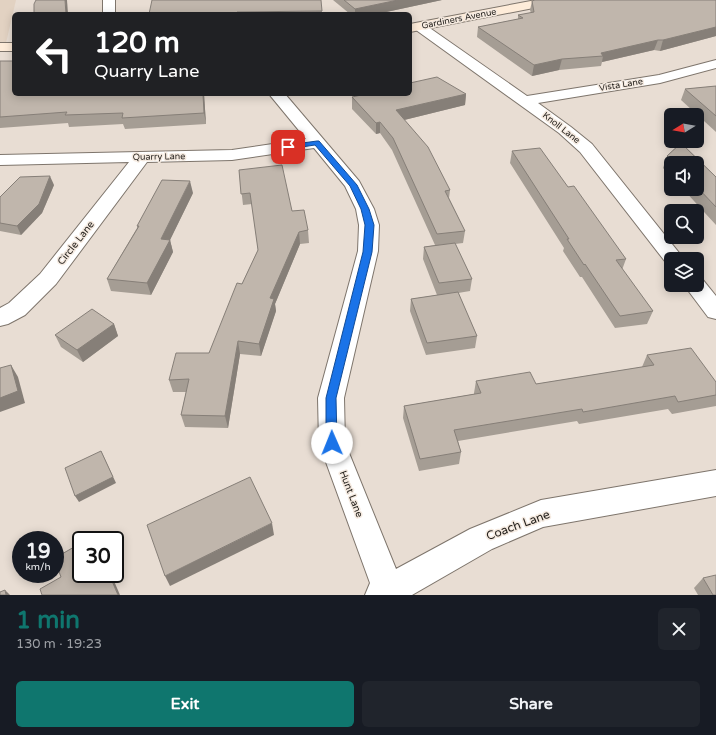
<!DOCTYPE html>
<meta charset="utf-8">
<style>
:root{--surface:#171b24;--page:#20242c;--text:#f1f3f6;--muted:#9ea1a6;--accent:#0f766e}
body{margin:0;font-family:"Varela Round",sans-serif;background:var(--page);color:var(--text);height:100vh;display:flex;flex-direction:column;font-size:15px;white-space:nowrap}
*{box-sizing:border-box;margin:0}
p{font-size:13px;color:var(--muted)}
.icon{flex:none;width:22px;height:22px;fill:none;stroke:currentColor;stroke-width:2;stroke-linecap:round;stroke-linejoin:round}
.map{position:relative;height:595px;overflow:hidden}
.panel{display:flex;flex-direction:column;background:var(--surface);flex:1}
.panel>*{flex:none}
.top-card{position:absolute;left:12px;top:12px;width:400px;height:84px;border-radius:6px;box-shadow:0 2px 10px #0003;background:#202124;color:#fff;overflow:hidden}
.needle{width:26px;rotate:259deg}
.buttons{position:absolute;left:664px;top:108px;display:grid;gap:8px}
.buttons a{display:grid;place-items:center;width:40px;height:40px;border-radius:6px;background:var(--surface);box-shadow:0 2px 10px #0003;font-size:20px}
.speed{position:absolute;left:12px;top:531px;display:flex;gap:8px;font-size:20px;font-weight:700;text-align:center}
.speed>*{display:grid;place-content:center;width:52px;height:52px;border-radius:50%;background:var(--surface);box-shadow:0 2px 10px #0003;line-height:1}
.speed small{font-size:10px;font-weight:400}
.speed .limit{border:2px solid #111;border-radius:6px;background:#fff;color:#111}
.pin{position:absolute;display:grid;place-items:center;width:34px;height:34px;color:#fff;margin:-17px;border-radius:8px;box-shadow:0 2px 6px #0006}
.me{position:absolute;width:44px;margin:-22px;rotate:359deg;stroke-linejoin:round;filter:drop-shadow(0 0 3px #0008)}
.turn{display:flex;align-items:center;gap:14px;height:84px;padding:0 16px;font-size:18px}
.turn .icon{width:52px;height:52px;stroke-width:2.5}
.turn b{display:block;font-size:28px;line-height:34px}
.round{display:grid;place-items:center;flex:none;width:42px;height:42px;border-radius:6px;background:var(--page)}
.overview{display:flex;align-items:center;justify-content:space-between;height:68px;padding:0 16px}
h1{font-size:24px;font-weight:700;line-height:30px;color:var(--accent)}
.button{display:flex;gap:8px;margin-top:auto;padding:8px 16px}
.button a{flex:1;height:46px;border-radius:6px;background:var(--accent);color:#fff;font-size:16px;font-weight:700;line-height:46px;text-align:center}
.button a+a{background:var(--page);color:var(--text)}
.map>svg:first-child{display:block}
.built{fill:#e2d2c2}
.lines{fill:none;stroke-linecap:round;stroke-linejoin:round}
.minor-casing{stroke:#7e756c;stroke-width:2}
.secondary-casing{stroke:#7e756c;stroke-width:2}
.minor{fill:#fff;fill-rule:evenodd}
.secondary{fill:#feecd9;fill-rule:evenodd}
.wall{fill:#a59d94}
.shaded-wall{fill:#867f78}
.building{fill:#c0b6ac;stroke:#867f78}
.route{fill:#1a73e8;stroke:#114b97}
.labels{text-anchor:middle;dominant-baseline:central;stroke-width:3;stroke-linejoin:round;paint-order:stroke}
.far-street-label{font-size:9px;fill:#211e1a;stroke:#f5eae0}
.street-label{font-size:10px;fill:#211e1a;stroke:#f5eae0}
.near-street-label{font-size:12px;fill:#211e1a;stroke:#f5eae0}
</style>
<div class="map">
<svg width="716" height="595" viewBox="0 0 716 595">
<rect width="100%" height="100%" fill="#e8ddd3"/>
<!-- built -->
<path class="built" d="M0 0H16L6 43H0Z"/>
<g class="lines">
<defs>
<g id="minor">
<rect x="103" y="0" width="12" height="14"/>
<path d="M420 23 424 24 527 96 659 75 716 60V68L660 83 538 103 571 127 592 144 684 259H671V265L667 264 580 152 559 133 416 30 414 27 416 24Z"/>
<path d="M269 94H285L359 181 374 209 379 225 378 251 344 398 345 443 396 569 470 529 541 500 716 470V496L543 527 492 549 412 595H365L370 583 319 443 318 398 358 251 359 225 356 209 345 186 314 148 232 160 147 162 56 284 25 315 8 324 0 326V308L9 303 40 274 129 162 0 165V155L232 150 306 139Z"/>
<path d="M697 278 703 280 716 296V319L708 317 684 285H697Z"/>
</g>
<g id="secondary">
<path d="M536 0H560L558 3 554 4 410 32V24Z"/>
<rect x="0" y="43" width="14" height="8"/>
</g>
</defs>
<!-- minor casing -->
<use href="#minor" class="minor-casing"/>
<!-- secondary casing -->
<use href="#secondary" class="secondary-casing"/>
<!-- minor -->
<use href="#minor" class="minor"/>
<!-- secondary -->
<use href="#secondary" class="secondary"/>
</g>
<!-- wall -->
<g class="wall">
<path d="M333 0H442L377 14H350Z"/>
<path d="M716 0V36L660 51 654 50 602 62 601 66 559 70 532 76 477 37 478 27 518 19V15L531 13 530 10 532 1Z"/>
<path d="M322 11V14H149Z"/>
<path d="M0 61 204 94 206 124 125 129 123 124 69 127 68 123 0 128Z"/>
<path d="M716 86V132L681 100 685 89Z"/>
<path d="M466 94 465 105 404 120 450 190 449 198 465 231 463 243 455 244 472 279 470 291 458 293 477 336 475 348 426 355 410 311 411 299 437 295 423 259 424 247 435 245 392 150 380 133 376 134 352 109V97Z"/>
<path d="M681 143 716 177V225L683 189H697V163H671V177L663 168 667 156Z"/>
<path d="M512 151 568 187 626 259 622 270 653 311 647 324 615 328 582 277H580L563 251 564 248 510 163Z"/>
<path d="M239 170 292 211 308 230 309 243 300 244 275 304 276 311 261 356 240 354 228 428 185 427 181 415 186 392H173L169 380 209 353 258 250 252 204 243 205Z"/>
<path d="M54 185 42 213 21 235 0 231V197Z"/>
<path d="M193 193 170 240 173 252 151 295 111 291 107 279 137 228V226Z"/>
<path d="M114 324 118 336 83 362 61 347 55 335Z"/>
<path d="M647 355 716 382V406L672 414 668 409 579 424 577 421 458 441 461 452 459 464 419 471 403 418 404 406 474 394V393L476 381 536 384 642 367Z"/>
<path d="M703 578 716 595H698L694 588Z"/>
</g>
<!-- shaded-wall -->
<g class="shaded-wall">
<path d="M65 0H67L68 14H66Z"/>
<path d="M398 0H442L377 14H355V9Z"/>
<path d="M716 27V36L660 51 663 40Z"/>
<path d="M658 40 654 50 602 62 603 56 601 53Z"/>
<path d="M562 59 559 70 532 76 534 65Z"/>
<path d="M203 94H204L206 124 204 113Z"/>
<path d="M466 94 465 105 396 122V110Z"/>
<path d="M380 122V133L376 134V123Z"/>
<path d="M50 176 54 185 42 213 21 235 17 226Z"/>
<path d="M190 181 193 193 170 240 173 252 151 295 147 283 161 239Z"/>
<path d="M299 232 300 244 275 304 276 311 261 356 259 344 270 298Z"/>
<path d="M114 324 118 336 83 362 77 350Z"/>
<path d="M238 341 240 354 228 428 225 416Z"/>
<path d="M11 365 18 377 25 403 0 412V398Z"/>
<path d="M101 451 116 483 79 502 75 496Z"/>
<path d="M272 523 274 535 170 586 165 576Z"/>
<path d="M109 574H111L120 595H118Z"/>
<path d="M5 590 10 595H6Z"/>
</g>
<!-- building -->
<g class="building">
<path d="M36 0H65L66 14H34V4Z"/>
<path d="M152 0H321L322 11 237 12V14H149Z"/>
<path d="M344 0H398L355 9Z"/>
<path d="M535 0H716V27L663 40H658L601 53 603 56 562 59 534 65 478 27 523 18 518 15 534 12 532 1Z"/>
<path d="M0 61H14V94H203L204 113 122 118 123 113 65 115 67 112 0 117Z"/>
<path d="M437 77 466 94 396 110 428 147 450 190 445 191 465 231 437 234 393 138 380 122 376 123 352 97 366 94H410V83Z"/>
<path d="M716 86V116L685 89Z"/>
<path d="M681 143 716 177V207L697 187V163H674L667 156Z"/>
<path d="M540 148 568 187 574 186 626 259 616 260 653 311 620 316 585 264 584 265 567 239H569L512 151Z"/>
<path d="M282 165 292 211 304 210 308 230 299 232 270 298 274 299 259 344 238 341 225 416 181 415 189 379 169 380 176 353H209L237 283 242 284 258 250 250 193 241 194 239 170Z"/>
<path d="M50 176 39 204 17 226 0 223V197L20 177Z"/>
<path d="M162 180 190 181 161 239 170 240 147 283 107 279 139 226H137Z"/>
<path d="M455 243 472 279 439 283 424 247Z"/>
<path d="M458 292 477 336 427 343 411 299Z"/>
<path d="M92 309 114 324 77 350 55 335Z"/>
<path d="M691 348 716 382V395L678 402 675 396 583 412 582 409 454 430 461 452 420 459 404 406 481 393 476 381 530 372 536 384 654 365 647 355Z"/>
<path d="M11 365 18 391 0 398V368Z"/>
<path d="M101 451 113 477 75 496 65 468Z"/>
<path d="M250 477 272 523 165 576 147 525Z"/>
<path d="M93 536 94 540H86Z"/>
<path d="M81 543V574H109L118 595H42L40 589 61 577 55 561V558Z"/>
<path d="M716 575V595H713L703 578Z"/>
<path d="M5 590 6 595H0V592Z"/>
</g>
<!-- route -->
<path class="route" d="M317 141H319L357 185 369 209 374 225 372 252 336 398 337 443 336 446 332 448 328 446 326 443V398L363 252 365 225 361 209 350 186 315 145 288 149 285 147 288 145Z"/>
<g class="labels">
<!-- far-street labels -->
<g class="far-street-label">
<text transform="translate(459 19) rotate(-11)">Gardiners Avenue</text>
<text transform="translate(621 85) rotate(-9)">Vista Lane</text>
<text transform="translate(561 128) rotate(38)">Knoll Lane</text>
<text transform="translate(159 157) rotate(-1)">Quarry Lane</text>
</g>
<!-- street labels -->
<g class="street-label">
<text transform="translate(76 243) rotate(-52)">Circle Lane</text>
<text transform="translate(351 494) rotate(69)">Hunt Lane</text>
</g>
<!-- near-street labels -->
<g class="near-street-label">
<text transform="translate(518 525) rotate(-20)">Coach Lane</text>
</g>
</g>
</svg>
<div class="buttons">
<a><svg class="needle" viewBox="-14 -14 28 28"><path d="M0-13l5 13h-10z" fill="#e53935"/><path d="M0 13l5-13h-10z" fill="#9ea1a6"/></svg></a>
<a><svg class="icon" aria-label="sound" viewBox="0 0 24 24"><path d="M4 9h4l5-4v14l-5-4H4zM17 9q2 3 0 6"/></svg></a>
<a><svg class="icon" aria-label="search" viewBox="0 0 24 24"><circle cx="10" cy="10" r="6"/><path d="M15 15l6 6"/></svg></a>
<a><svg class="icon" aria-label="layers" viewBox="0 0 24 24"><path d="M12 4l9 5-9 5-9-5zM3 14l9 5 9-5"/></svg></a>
</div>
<div class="speed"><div>19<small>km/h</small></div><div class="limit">30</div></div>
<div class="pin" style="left:288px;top:147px;background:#d93025"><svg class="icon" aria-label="arrive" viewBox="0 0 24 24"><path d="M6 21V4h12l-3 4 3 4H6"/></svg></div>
<svg class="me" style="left:332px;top:443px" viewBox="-20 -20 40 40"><circle r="19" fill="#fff"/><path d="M0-13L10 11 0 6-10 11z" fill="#1a73e8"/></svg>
<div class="top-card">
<div class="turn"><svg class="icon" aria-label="left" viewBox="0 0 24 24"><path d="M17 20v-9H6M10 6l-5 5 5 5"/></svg><div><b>120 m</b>Quarry Lane</div></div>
</div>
</div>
<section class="panel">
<div class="overview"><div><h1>1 min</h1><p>130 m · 19:23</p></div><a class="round"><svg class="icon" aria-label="close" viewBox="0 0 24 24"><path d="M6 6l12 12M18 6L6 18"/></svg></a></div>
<div class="button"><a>Exit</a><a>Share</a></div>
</section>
